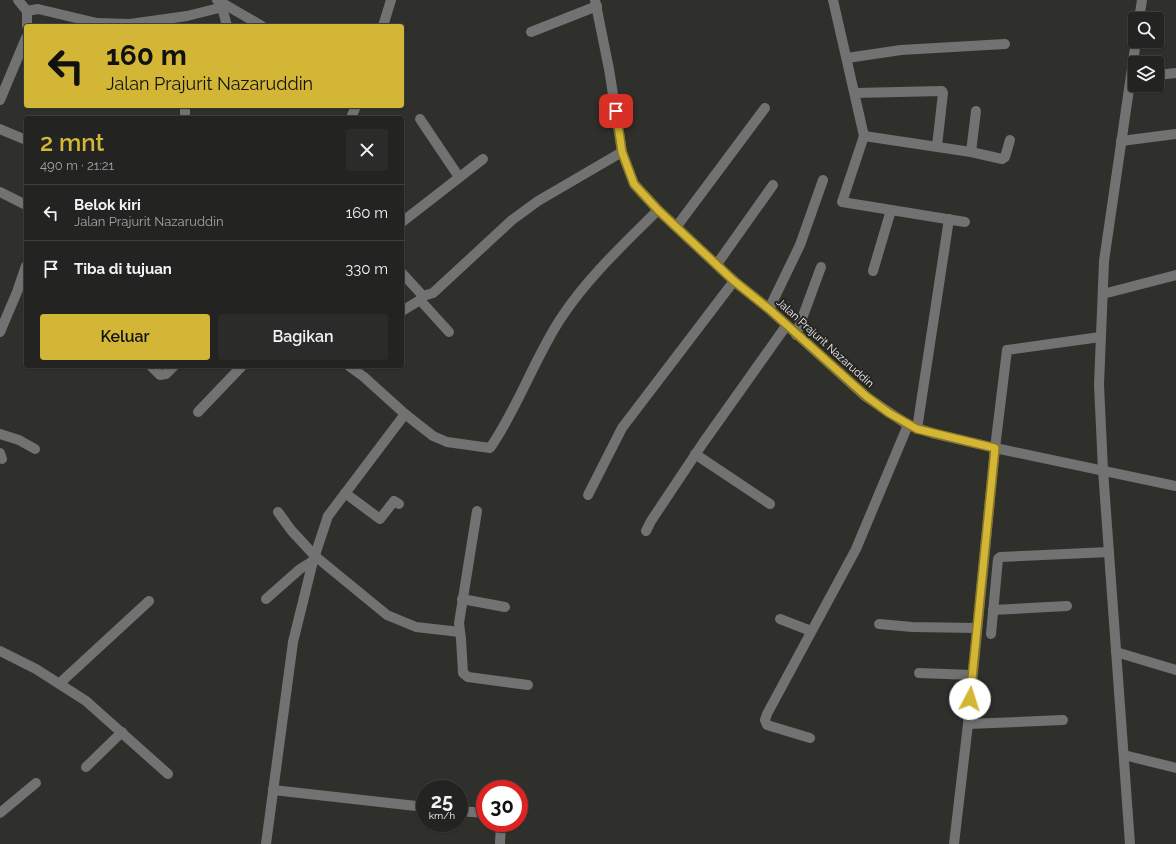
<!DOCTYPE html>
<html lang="id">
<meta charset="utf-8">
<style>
:root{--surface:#232321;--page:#2b2b2a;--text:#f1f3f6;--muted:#a3a4a5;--line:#40403f;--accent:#d3b635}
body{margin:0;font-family:Raleway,sans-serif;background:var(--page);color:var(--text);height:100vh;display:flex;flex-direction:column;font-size:15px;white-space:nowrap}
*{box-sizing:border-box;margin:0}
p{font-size:13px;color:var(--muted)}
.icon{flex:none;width:22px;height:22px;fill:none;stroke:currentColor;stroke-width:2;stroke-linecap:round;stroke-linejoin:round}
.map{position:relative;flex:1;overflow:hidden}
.side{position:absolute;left:24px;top:116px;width:380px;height:252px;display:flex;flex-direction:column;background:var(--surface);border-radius:4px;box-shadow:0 1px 3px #0004,0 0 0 1px var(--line)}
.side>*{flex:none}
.banner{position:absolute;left:24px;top:24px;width:380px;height:84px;border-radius:4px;box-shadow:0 1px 3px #0004,0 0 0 1px var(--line);background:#d3b635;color:#111;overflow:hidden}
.buttons{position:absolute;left:1128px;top:12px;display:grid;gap:8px}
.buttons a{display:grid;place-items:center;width:36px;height:36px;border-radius:4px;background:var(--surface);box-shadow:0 1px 3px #0004,0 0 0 1px var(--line);font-size:20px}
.speed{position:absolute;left:416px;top:780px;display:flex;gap:8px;font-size:20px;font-weight:700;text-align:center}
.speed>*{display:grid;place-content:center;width:52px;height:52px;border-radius:50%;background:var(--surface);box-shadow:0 1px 3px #0004,0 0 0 1px var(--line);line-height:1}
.speed small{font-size:10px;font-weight:400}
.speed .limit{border:6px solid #d22;background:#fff;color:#111}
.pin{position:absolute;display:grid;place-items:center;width:34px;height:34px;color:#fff;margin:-17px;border-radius:8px;box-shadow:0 2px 6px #0006}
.me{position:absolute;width:44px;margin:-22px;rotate:5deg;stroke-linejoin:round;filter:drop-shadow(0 0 3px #0008)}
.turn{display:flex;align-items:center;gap:14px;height:84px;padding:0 16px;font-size:18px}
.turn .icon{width:52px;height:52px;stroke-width:2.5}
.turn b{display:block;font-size:28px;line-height:34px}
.round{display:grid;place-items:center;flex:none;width:42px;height:42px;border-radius:4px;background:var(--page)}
.overview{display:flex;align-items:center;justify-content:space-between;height:68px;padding:0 16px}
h1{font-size:24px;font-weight:600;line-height:30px;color:var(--accent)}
.cta{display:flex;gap:8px;margin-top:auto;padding:8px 16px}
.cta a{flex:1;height:46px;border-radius:4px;background:var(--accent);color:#111;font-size:16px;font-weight:600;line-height:46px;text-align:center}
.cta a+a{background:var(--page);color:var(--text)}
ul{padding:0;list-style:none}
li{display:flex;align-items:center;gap:12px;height:56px;padding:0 16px;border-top:1px solid var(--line)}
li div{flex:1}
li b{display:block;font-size:15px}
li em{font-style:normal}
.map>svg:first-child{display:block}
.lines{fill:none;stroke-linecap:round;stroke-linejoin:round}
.minor{stroke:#737272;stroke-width:10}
.route-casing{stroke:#897622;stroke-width:10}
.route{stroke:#d3b635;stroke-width:7}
.labels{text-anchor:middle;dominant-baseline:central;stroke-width:4;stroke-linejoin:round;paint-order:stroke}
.street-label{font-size:11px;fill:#f0efee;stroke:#252523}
</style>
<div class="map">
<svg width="1176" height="844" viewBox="0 0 1176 844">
<rect width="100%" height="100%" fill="#2f2f2c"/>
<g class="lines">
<!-- minor -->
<g class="minor">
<path d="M18 0 27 11V26"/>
<path d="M217 0 262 26"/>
<path d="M595 0 609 69 622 152 634 184 658 210 734 281 769 309 865 396 908 425 935 434 995 448 1176 486"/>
<path d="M833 0 864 136 842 202 965 222"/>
<path d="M222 7 227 26"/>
<path d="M27 11 38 9 97 23 130 24 187 16 227 6"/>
<path d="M1139 19 1142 0"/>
<path d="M383 26 391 0"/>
<path d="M531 32 597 6"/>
<path d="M847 58 901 50 1005 44"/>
<path d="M1157 75 1176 73"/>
<path d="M855 93 942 91 943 93 937 146"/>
<path d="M0 100 26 38"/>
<path d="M185 113V106"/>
<path d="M351 118 356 106"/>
<path d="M420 119 459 177"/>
<path d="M0 129 26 140"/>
<path d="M864 136 971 152 1002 159 1005 157 1010 140"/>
<path d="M1121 141 1176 134"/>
<path d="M971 152 976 111"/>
<path d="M0 192 26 205"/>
<path d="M402 222 483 159"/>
<path d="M677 226 765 108"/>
<path d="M717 264 773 185"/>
<path d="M873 271 891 210"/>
<path d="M402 273 423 296 433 293 512 220 538 201 622 152"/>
<path d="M1103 294 1176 275"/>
<path d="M420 300 449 332"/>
<path d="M769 309 800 245 823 180"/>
<path d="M402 311 420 300 423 296"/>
<path d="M0 332 17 292 26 266"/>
<path d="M796 335 821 267"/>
<path d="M151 366 160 375 166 374 174 366"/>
<path d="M349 366 364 377 405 414 433 436 447 442 490 448C518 408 534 359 561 318 588 277 624 244 658 210"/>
<path d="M198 412 242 366"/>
<path d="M917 429 949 219"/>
<path d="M0 434 19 440 35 449"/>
<path d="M0 453 2 459"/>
<path d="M695 454 770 504"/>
<path d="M345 493 380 519 394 501 399 504"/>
<path d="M588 495 622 428 734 281"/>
<path d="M477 511 459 623 461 639 463 673 468 677 528 685"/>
<path d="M278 512 291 530 315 556 387 615 416 627 460 632"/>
<path d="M646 531 651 521 703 443 786 326"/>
<path d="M266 599 300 569 313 561"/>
<path d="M462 599 505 607"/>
<path d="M993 610 1067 606"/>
<path d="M780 619 811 631"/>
<path d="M879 624 912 627 977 628"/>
<path d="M991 634 998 559 1000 557 1109 552"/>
<path d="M0 651 36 669 86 701 168 774"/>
<path d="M1116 652 1176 670"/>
<path d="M919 673 972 675"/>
<path d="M60 683 149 601"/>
<path d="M968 724 1063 720"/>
<path d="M810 738 767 725 765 720 767 714 856 549 908 425"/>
<path d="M1124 755 1176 768"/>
<path d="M86 767 122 732"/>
<path d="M273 790 425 807"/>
<path d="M459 811 485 813"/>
<path d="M0 813 36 783"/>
<path d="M266 844 293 642 313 561 328 516 405 414"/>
<path d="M500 844 501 823"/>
<path d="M954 844 968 724 995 448 1007 350 1100 337"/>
<path d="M1130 844 1103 470 1099 385 1104 261 1136 41"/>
</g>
</g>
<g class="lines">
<defs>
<path id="route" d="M616 111 622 152 634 184 658 210 734 281 769 309 866 396 889 413 917 429 995 448 970 699"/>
</defs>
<!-- route casing -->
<use href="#route" class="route-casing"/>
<!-- route -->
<use href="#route" class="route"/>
</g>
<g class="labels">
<!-- street labels -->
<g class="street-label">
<text transform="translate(825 343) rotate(42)">Jalan Prajurit Nazaruddin</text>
</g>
</g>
</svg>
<div class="buttons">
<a><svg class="icon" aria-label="search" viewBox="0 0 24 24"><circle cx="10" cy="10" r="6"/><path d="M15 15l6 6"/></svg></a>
<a><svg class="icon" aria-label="layers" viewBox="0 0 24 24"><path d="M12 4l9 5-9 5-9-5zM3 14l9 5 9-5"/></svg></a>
</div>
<div class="speed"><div>25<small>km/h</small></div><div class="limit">30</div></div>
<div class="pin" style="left:616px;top:111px;background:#d93025"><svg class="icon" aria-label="arrive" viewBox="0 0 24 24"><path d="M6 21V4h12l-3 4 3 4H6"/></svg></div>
<svg class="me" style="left:970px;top:699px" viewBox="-20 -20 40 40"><circle r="19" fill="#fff"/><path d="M0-13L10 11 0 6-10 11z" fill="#d3b635"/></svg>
<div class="banner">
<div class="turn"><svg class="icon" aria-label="left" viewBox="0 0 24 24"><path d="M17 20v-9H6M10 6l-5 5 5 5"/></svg><div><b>160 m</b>Jalan Prajurit Nazaruddin</div></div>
</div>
<section class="side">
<div class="overview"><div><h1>2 mnt</h1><p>490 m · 21:21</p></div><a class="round"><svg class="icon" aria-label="close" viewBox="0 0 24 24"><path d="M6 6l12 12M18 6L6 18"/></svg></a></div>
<ul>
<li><svg class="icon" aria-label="left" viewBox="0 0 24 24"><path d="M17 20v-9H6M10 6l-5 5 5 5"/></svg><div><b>Belok kiri</b><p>Jalan Prajurit Nazaruddin</p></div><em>160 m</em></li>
<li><svg class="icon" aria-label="arrive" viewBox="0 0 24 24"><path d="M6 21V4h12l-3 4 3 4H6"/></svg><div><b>Tiba di tujuan</b></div><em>330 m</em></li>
</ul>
<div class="cta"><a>Keluar</a><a>Bagikan</a></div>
</section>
</div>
